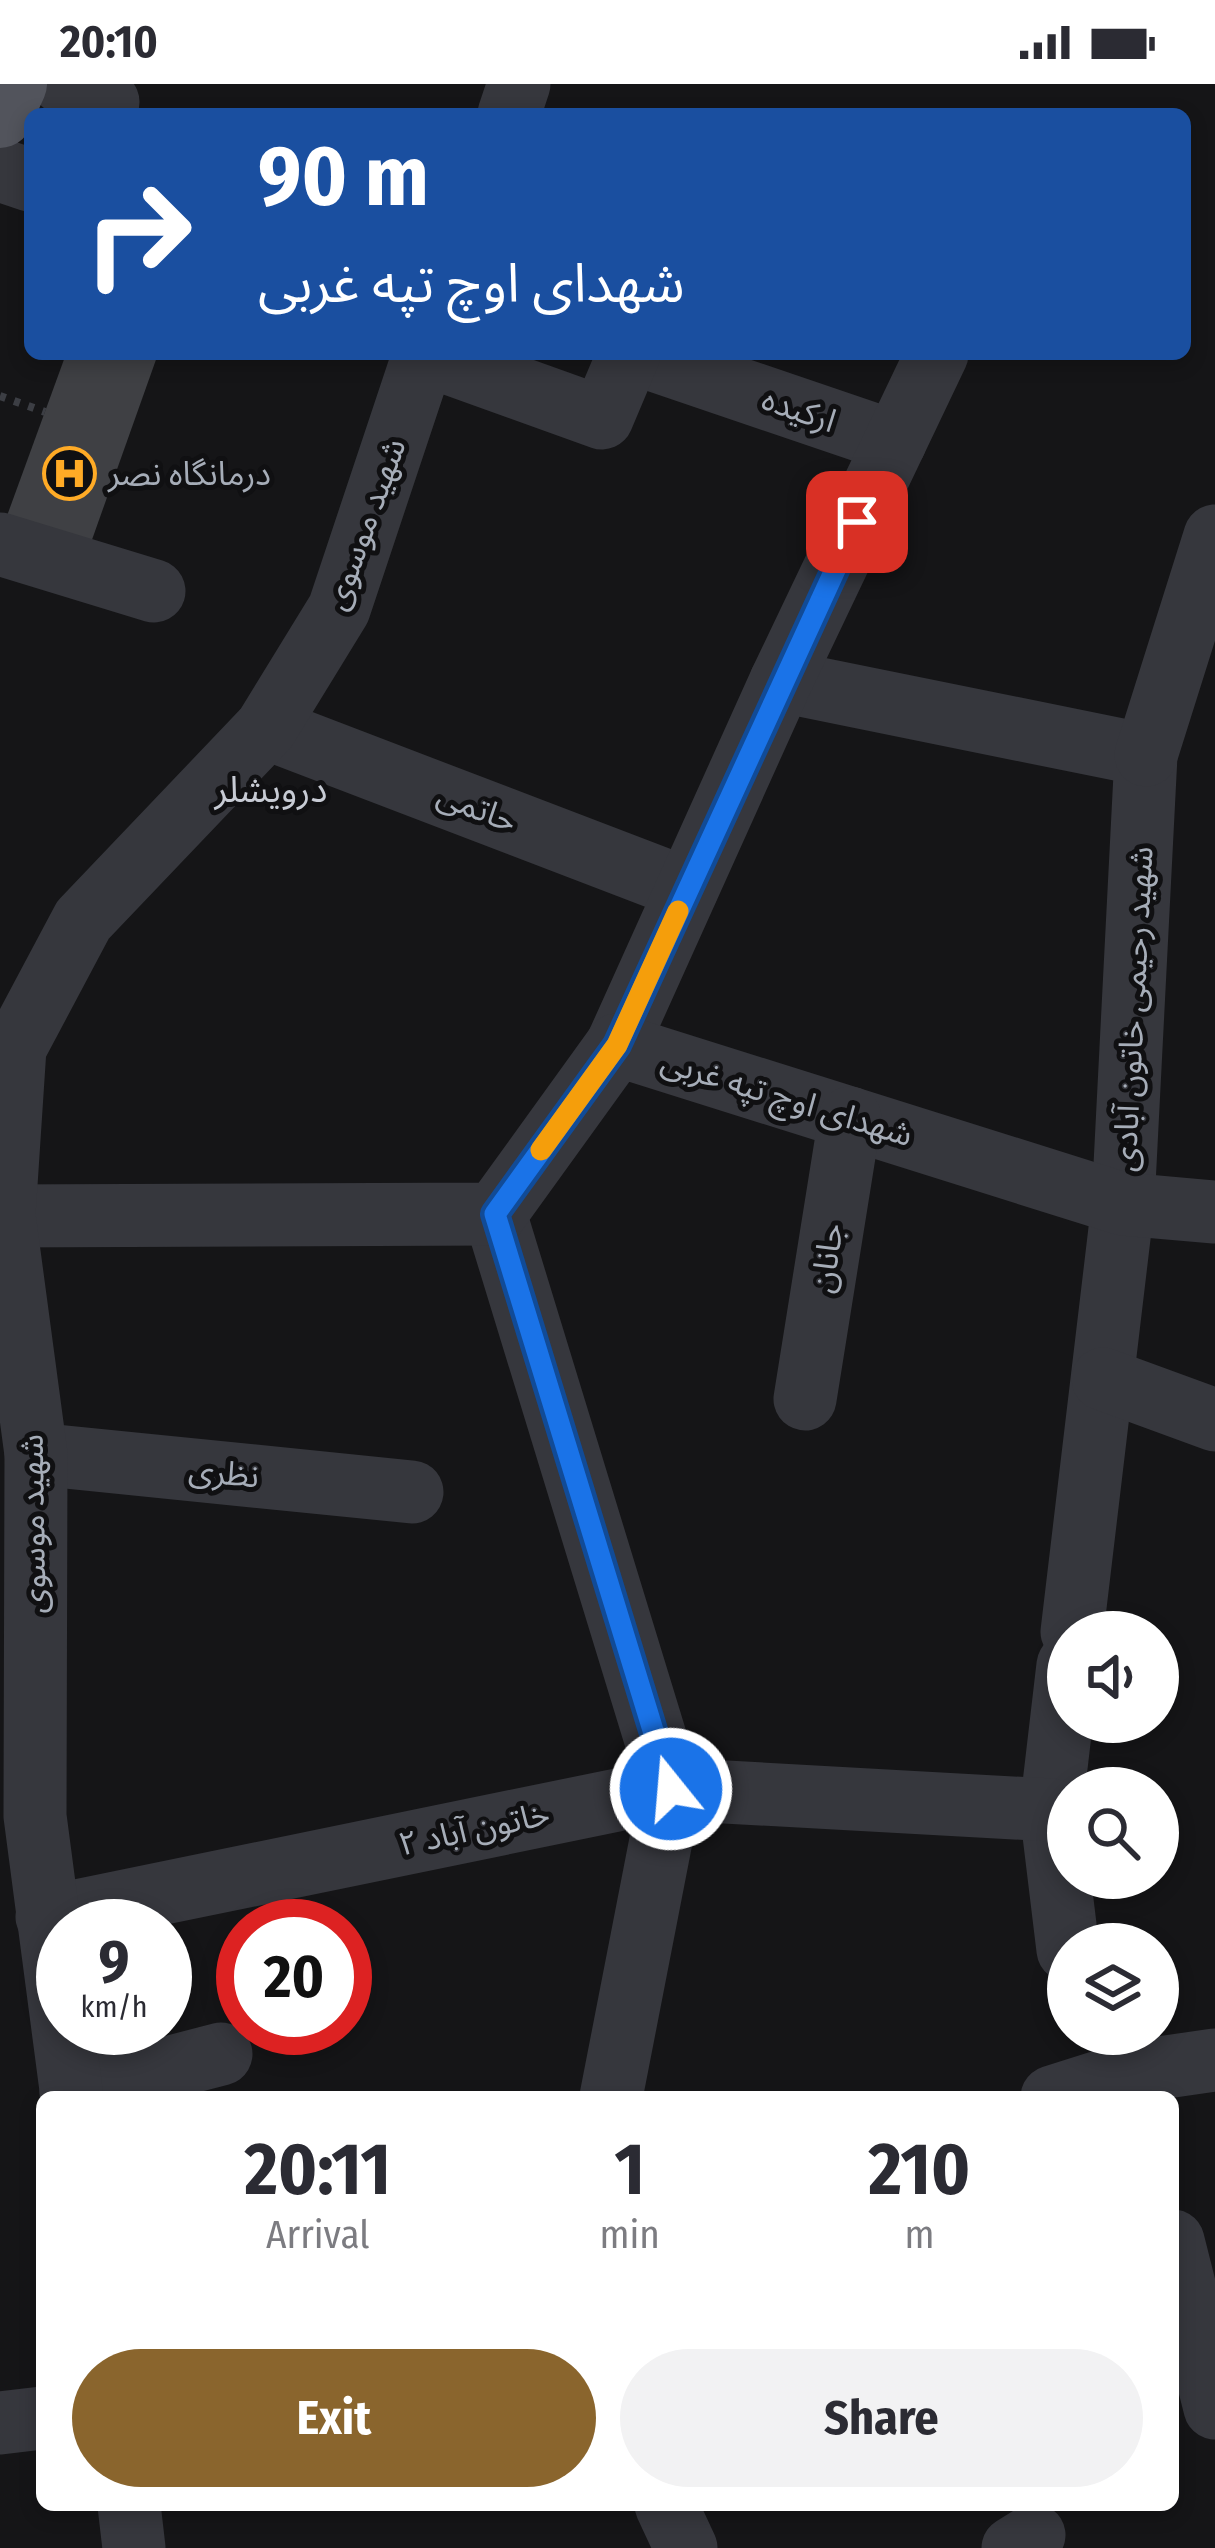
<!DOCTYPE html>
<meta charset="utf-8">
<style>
:root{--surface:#fff;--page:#f2f2f3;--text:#2b2b33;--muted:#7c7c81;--accent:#8a652d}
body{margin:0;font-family:"Fira Sans Condensed","Noto Sans Arabic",sans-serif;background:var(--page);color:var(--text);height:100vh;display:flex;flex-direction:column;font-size:45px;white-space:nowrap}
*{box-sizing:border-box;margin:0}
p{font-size:39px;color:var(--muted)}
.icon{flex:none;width:66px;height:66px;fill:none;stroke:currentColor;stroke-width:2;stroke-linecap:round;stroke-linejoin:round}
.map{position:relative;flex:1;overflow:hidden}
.details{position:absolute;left:36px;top:2007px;width:1143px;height:420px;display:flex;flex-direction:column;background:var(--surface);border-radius:18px;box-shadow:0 6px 18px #0003}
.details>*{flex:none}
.top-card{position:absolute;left:24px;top:24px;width:1167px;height:252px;border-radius:18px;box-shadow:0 6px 18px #0003;background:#1a4fa0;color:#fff;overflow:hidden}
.buttons{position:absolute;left:1047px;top:1527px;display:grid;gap:24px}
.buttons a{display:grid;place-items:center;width:132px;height:132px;border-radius:50%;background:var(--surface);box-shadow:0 6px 18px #0003;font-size:60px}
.speed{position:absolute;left:36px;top:1815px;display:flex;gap:24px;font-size:60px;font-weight:700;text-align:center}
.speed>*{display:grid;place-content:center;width:156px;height:156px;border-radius:50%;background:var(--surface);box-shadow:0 6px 18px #0003;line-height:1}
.speed small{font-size:30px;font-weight:400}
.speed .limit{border:18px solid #d22;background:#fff;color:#111}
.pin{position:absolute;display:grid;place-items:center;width:102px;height:102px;color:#fff;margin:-51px;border-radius:24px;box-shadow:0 6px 18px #0006}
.me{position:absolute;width:132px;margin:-66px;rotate:343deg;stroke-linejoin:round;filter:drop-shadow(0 0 9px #0008)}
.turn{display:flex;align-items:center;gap:42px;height:252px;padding:0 36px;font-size:54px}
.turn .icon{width:156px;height:156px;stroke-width:2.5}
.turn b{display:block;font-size:84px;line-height:102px}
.eta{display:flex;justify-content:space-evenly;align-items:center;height:204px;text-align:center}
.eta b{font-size:72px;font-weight:700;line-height:84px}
.primary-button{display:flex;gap:24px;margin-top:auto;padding:24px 36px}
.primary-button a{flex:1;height:138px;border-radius:72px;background:var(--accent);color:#fff;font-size:48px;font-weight:700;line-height:138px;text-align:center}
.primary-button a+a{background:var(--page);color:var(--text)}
.status{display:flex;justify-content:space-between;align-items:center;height:84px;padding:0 60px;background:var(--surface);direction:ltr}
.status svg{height:33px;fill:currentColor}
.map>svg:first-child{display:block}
.building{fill:#3f4044}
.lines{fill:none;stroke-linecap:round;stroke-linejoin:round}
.path{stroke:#3c3e44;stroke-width:8;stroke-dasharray:6 9;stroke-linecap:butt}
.minor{stroke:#36373d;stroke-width:63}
.major{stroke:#52545c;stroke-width:66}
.route-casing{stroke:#114b97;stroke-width:30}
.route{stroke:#1a73e8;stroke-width:21}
.slow{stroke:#f59e0b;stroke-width:21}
.labels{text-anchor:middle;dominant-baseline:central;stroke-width:10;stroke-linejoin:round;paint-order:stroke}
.street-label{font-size:33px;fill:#a6adb8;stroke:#101012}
.poi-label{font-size:33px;fill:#a6adb8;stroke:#101012;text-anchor:start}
.neighbourhood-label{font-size:36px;fill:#c7cbd4;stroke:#101012}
</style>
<div class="status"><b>20:10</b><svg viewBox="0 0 49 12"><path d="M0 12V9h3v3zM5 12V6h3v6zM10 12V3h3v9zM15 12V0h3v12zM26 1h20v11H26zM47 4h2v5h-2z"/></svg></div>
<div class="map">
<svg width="1215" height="2464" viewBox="0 0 1215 2464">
<rect width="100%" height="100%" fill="#151517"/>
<!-- building -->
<path class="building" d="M66 270H158L83 481 0 451Z"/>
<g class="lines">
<!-- path -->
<path class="path" d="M0 312 45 328"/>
<!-- minor -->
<g class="minor">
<path d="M64 0 108 18"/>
<path d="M509 30 519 0"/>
<path d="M0 86 30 96"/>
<path d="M636 270 895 358"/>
<path d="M0 460 154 507"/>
<path d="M781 597 1146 671 1123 1120 1072 1548"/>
<path d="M266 644 687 805"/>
<path d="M1146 671 1215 452"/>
<path d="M617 961 781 597 937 270"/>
<path d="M495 1130 671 1705 611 2013"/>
<path d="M0 1132 495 1130 617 961 1123 1120 1215 1128"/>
<path d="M1103 1295 1215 1336"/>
<path d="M805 1315 850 1034"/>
<path d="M36 1370 412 1408"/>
<path d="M1068 1581 1051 1726 1068 1866"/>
<path d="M47 1833 671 1705 1051 1726"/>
<path d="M71 2009 221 1970"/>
<path d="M72 2013 35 1732 36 1370 4 1131 15 964 83 836 266 644 339 525 424 270 602 334 629 270"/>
<path d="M1052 2013 1131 1988 1215 1976"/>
<path d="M1173 2157 1215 2324"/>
<path d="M0 2339 42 2334"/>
<path d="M129 2421 134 2464"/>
<path d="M666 2421 686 2464"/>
<path d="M1013 2464 1034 2451"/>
</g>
<!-- major -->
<path class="major" d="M0 31 14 0"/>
</g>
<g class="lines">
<defs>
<path id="route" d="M671 1705 495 1130 617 961 857 438"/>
</defs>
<!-- route casing -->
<use href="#route" class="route-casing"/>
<!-- route -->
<use href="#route" class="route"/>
<!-- slow -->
<path class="slow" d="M541 1066 617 961 678 827"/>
</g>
<!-- icons -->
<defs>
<symbol id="hospital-ring" viewBox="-11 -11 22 22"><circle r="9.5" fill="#101012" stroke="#ffab26" stroke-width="1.5"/><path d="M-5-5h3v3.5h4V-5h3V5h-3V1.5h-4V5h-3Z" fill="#ffab26"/></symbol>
</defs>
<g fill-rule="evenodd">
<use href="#hospital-ring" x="40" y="360" width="59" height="59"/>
</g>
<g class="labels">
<!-- street labels -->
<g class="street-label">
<text transform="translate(799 326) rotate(19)">ارکیده</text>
<text transform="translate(365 440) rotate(-70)">شهید موسوی</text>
<text transform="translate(477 724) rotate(21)">حاتمی</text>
<text transform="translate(1133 925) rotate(-87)">شهید رحیمی خاتون آبادی</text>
<text transform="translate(787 1014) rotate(17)">شهدای اوچ تپه غربی</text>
<text transform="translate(827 1174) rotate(-81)">جانان</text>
<text transform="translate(224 1389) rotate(6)">نظری</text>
<text transform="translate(33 1440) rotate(-91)">شهید موسوی</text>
<text transform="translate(474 1745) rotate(-12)">خاتون آباد ۲</text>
</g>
<!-- poi labels -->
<g class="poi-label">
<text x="108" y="390">درمانگاه نصر</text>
</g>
<!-- neighbourhood labels -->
<g class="neighbourhood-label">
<text x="271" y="706">درویشلر</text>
</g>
</g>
</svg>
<div class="buttons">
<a><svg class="icon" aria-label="sound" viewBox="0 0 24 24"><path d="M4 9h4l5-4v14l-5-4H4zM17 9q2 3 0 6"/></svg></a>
<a><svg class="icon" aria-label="search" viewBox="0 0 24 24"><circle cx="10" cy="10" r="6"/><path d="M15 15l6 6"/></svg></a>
<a><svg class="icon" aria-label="layers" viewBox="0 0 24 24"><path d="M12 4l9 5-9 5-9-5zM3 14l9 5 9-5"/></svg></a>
</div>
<div class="speed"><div>9<small>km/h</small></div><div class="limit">20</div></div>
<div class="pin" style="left:857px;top:438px;background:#d93025"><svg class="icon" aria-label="arrive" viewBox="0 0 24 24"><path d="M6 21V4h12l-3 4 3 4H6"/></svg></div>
<svg class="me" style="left:671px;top:1705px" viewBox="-20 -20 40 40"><circle r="17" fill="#1a73e8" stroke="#fff" stroke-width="3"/><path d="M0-11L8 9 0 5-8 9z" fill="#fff"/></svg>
<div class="top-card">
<div class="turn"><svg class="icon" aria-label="right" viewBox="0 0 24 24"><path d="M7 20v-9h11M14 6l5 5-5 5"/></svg><div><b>90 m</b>شهدای اوچ تپه غربی</div></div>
</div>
<section class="details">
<div class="eta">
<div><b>20:11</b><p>Arrival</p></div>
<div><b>1</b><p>min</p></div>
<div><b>210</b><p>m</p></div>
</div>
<div class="primary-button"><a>Exit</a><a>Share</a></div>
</section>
</div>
